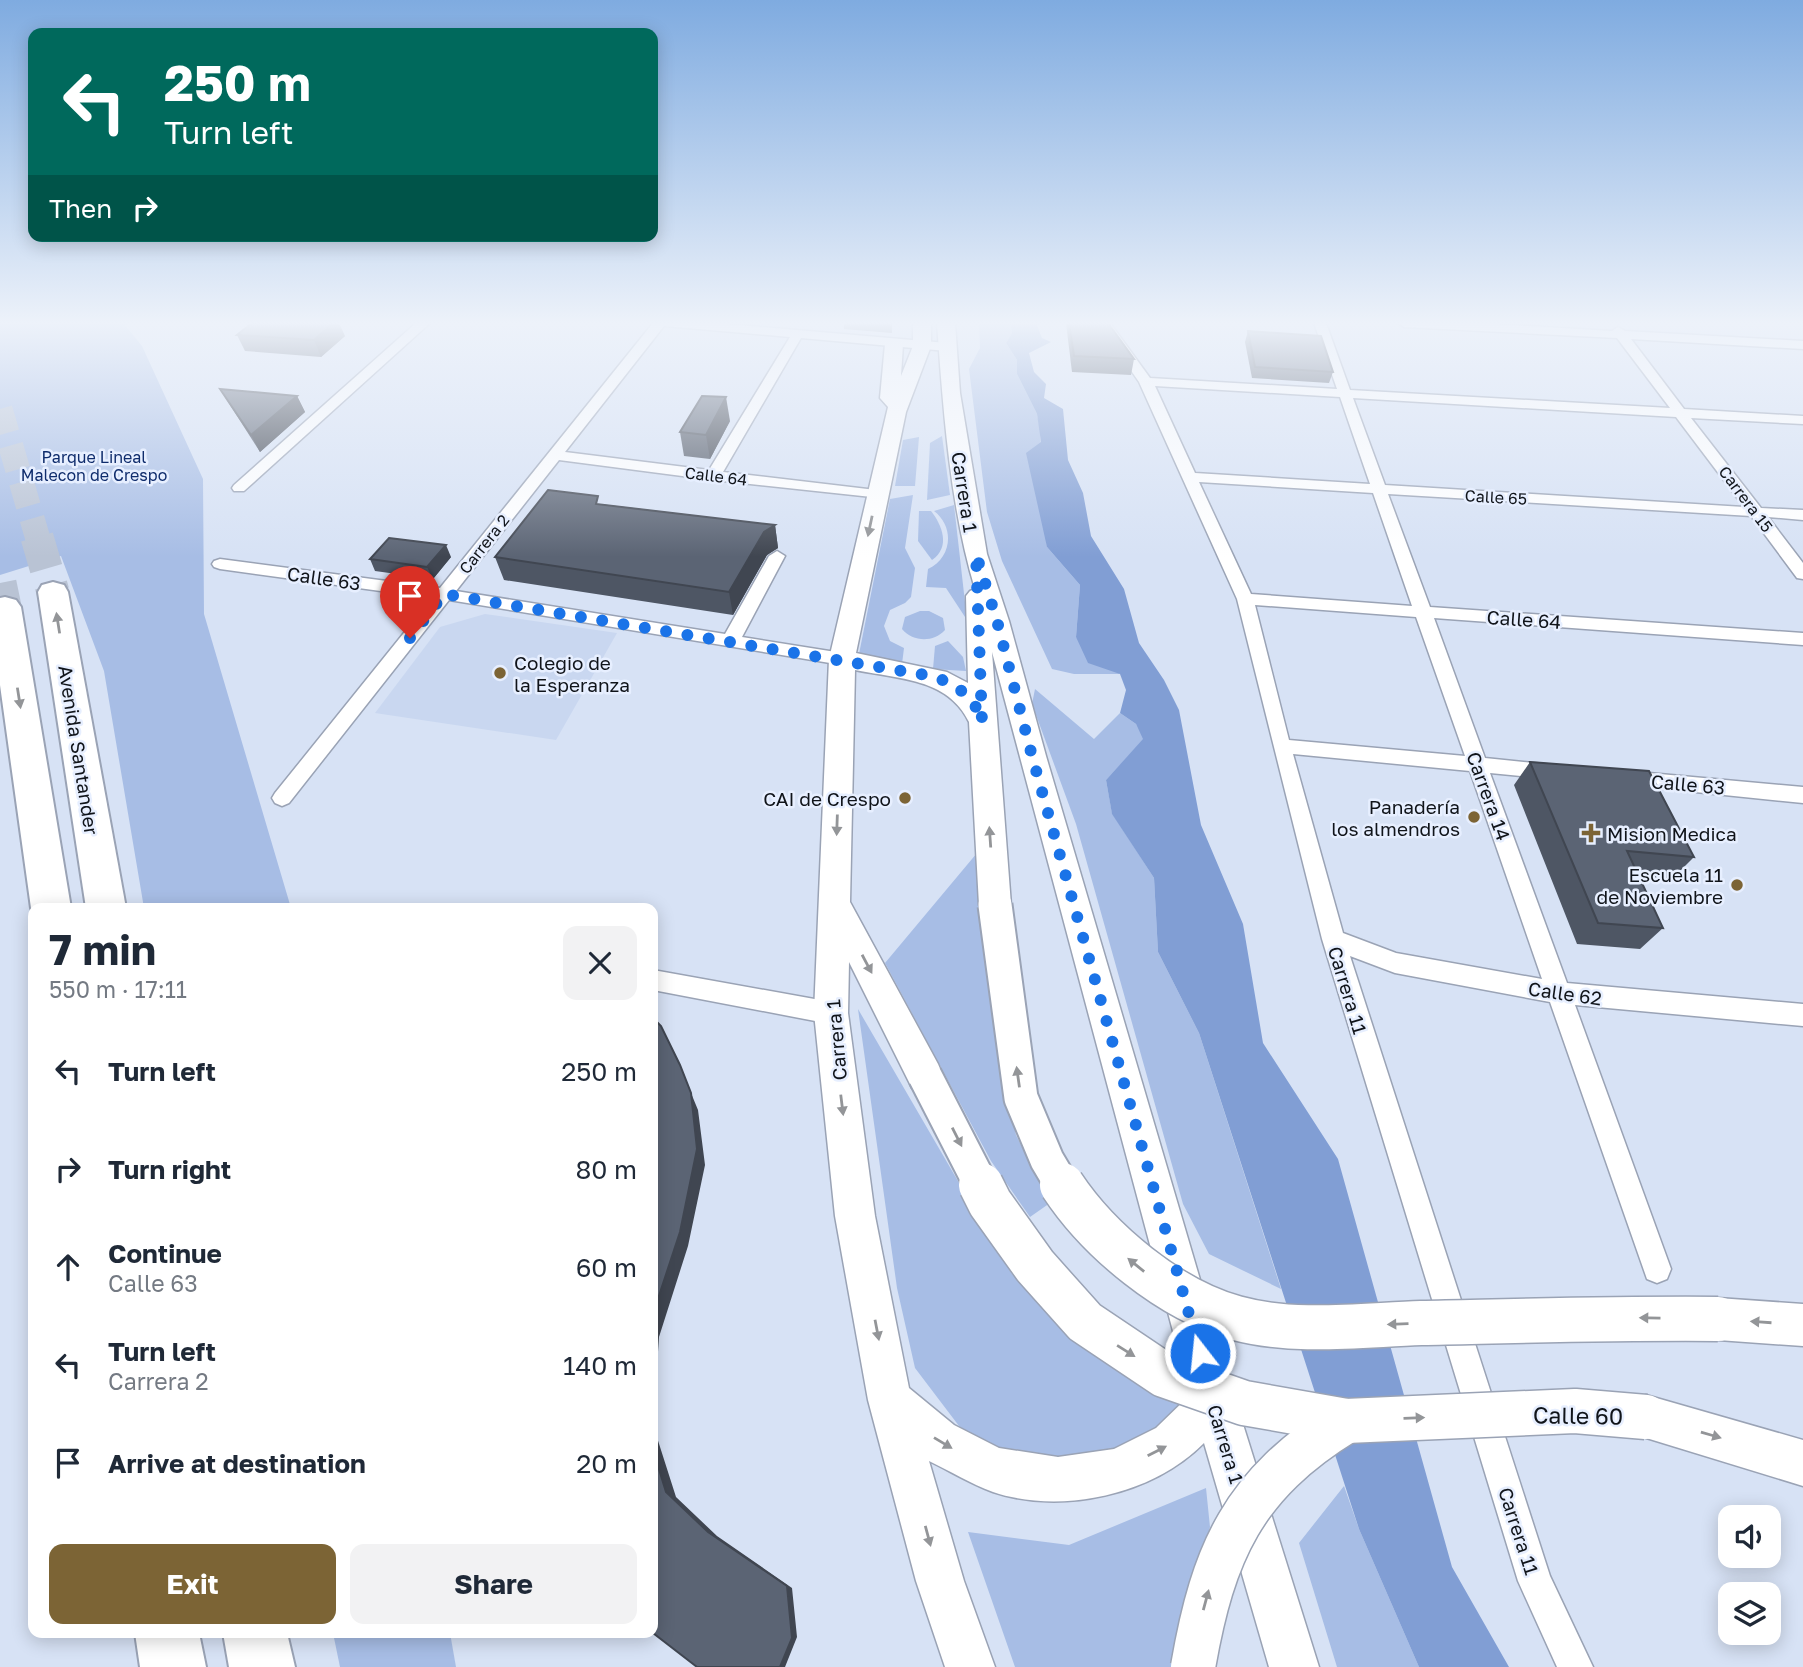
<!DOCTYPE html>
<meta charset="utf-8">
<style>
:root{--surface:#fff;--page:#f2f2f3;--text:#1f2937;--muted:#747a83;--accent:#7c6435}
body{margin:0;font-family:"Golos Text",sans-serif;background:var(--page);color:var(--text);height:100vh;display:flex;flex-direction:column;font-size:26px;white-space:nowrap}
*{box-sizing:border-box;margin:0}
p{font-size:23px;color:var(--muted)}
.icon{flex:none;width:38px;height:38px;fill:none;stroke:currentColor;stroke-width:2;stroke-linecap:round;stroke-linejoin:round}
.map{position:relative;flex:1;overflow:hidden}
.panel{position:absolute;left:28px;top:903px;width:630px;height:735px;display:flex;flex-direction:column;background:var(--surface);border-radius:14px;box-shadow:0 4px 18px #0003}
.panel>*{flex:none}
.top-card{position:absolute;left:28px;top:28px;width:630px;height:214px;border-radius:14px;box-shadow:0 4px 18px #0003;background:#00695c;color:#fff;overflow:hidden}
.fabs{position:absolute;left:1718px;top:1505px;display:grid;gap:14px}
.fabs a{display:grid;place-items:center;width:63px;height:63px;border-radius:14px;background:var(--surface);box-shadow:0 4px 18px #0003;font-size:35px}
.pin{position:absolute;display:grid;place-items:center;width:60px;height:60px;color:#fff;margin:-72px -30px;border-radius:50% 50% 50% 0;rotate:-45deg;box-shadow:0 0 7px #0007}
.pin .icon{rotate:45deg}
.me{position:absolute;width:77px;margin:-38px;rotate:344deg;stroke-linejoin:round;filter:drop-shadow(0 0 5px #0008)}
.turn{display:flex;align-items:center;gap:24px;height:147px;padding:0 21px;font-size:32px}
.turn .icon{width:91px;height:91px;stroke-width:2.5}
.turn b{display:block;font-size:49px;line-height:60px}
.then{display:flex;align-items:center;height:66px;padding:0 21px;background:#0003;gap:14px;font-size:26px}
.round{display:grid;place-items:center;flex:none;width:74px;height:74px;border-radius:14px;background:var(--page)}
.head{display:flex;align-items:center;justify-content:space-between;height:119px;padding:0 21px}
h1{font-size:42px;font-weight:700;line-height:52px}
.cta{display:flex;gap:14px;margin-top:auto;padding:14px 21px}
.cta a{flex:1;height:80px;border-radius:14px;background:var(--accent);color:#fff;font-size:28px;font-weight:700;line-height:80px;text-align:center}
.cta a+a{background:var(--page);color:var(--text)}
ul{padding:0;list-style:none}
li{display:flex;align-items:center;gap:21px;height:98px;padding:0 21px}
li div{flex:1}
li b{display:block;font-size:26px}
li em{font-style:normal}
.map>svg:first-child{display:block}
.built{fill:#c9d7f0}
.green{fill:#a7bde5}
.water{fill:#819ed4}
.lines{fill:none;stroke-linecap:round;stroke-linejoin:round}
.highway-tunnel-far1{stroke:#b9c3d4;stroke-width:25;stroke-dasharray:25 13;stroke-linecap:butt}
.highway-tunnel{stroke:#b9c3d4;stroke-width:33;stroke-dasharray:33 17;stroke-linecap:butt}
.street-casing{stroke:#9aa3b5;stroke-width:3}
.secondary-casing{stroke:#9aa3b5;stroke-width:3}
.highway-casing{stroke:#9aa3b5;stroke-width:4}
.street{fill:#fff;fill-rule:evenodd}
.secondary{fill:#fff;fill-rule:evenodd}
.highway{fill:#fff;fill-rule:evenodd}
.secondary-bridge-far1-casing{stroke:#9aa3b5;stroke-width:37;stroke-linecap:butt}
.secondary-bridge-casing{stroke:#9aa3b5;stroke-width:47;stroke-linecap:butt}
.secondary-bridge-far1{stroke:#fff;stroke-width:33}
.secondary-bridge{stroke:#fff;stroke-width:44}
.wall{fill:#4e5664}
.shaded-wall{fill:#404651}
.building{fill:#5b6474;stroke:#404651;stroke-width:2}
.oneway{fill:#939598}
.route{stroke:#1a73e8;stroke-width:12;stroke-dasharray:0 21.6}
.poi-dot{fill:#7c6435;stroke:#e7efff;stroke-width:2.5}
.labels{text-anchor:middle;dominant-baseline:central;stroke-width:5;stroke-linejoin:round;paint-order:stroke}
.far-park-label{font-size:16px;fill:#0f2c6c;stroke:#e7efff}
.far-street-label{font-size:16px;fill:#10141a;stroke:#e7efff}
.street-label{font-size:19px;fill:#10141a;stroke:#e7efff}
.poi-label{font-size:19px;fill:#10141a;stroke:#e7efff;text-anchor:end}
.near-street-label{font-size:23px;fill:#10141a;stroke:#e7efff}
</style>
<div class="map">
<svg width="1803" height="1667" viewBox="0 0 1803 1667">
<rect width="100%" height="100%" fill="#d7e2f5"/>
<!-- built -->
<path class="built" d="M485 614 617 633 556 740 375 713 440 627Z"/>
<!-- green -->
<g class="green">
<path d="M0 323H123L142 346 203 479 204 614 291 908H144L104 671 61 556 0 575Z"/>
<path d="M979 323H1009L1012 333 1006 343 1017 360V374L1037 414 1040 429 1047 547 1080 585 1076 637 1120 674H1074L1052 669 1002 561 987 512 969 369 980 348Z"/>
<path d="M942 436 950 495 927 500 930 443Z"/>
<path d="M919 437 915 486H895L903 440Z"/>
<path d="M913 495 905 548 915 568 911 597 905 603 890 610 884 626 890 641 904 648 902 664 858 659 890 499Z"/>
<path d="M954 505 967 620 946 588 926 587 928 569C952 558 955 527 934 511Z"/>
<path d="M919 511H931C942 525 951 547 932 560L918 541Z"/>
<path d="M920 611H929L943 618 945 630C933 643 913 642 902 629L905 617Z"/>
<path d="M948 641 963 657 966 671 933 669 935 646Z"/>
<path d="M1035 689 1094 739 1120 713 1136 724 1144 739 1106 780 1112 813 1154 878 1158 952 1199 1033 1281 1289 1209 1254 1183 1204 1076 824 1032 704Z"/>
<path d="M977 853 998 1053 1016 1135 1050 1203 1030 1217 991 1161 885 963Z"/>
<path d="M858 1009 1012 1274 1056 1318 1126 1374 1190 1411 1134 1450 1015 1464 959 1426 915 1368 897 1288Z"/>
<path d="M1344 1486 1359 1529 1419 1667H1337L1299 1543Z"/>
<path d="M1206 1488 1210 1527 1184 1627 1178 1667H1015L968 1532 1069 1545Z"/>
<path d="M333 1633H450L456 1667H340Z"/>
</g>
<!-- water -->
<path class="water" d="M1010 323H1036L1042 338 1051 342 1029 353 1034 372 1046 384 1044 398 1063 409 1068 460 1083 493 1091 536 1124 589 1139 643 1164 680 1179 710 1201 825 1243 924 1263 1043 1338 1159 1452 1567 1509 1667H1419L1359 1529 1199 1033 1158 952 1154 878 1112 814 1106 780 1143 739 1136 724 1120 713 1126 690 1120 674 1088 663 1076 637 1080 585 1047 547 1026 453 1041 442 1037 414 1017 374V360L1006 343 1012 333Z"/>
<g class="lines">
<!-- highway-tunnel-far1 -->
<path class="highway-tunnel-far1" d="M0 409 38 539"/>
<!-- highway-tunnel -->
<g class="highway-tunnel">
<path d="M37 537 53 592"/>
<path d="M0 583 5 607"/>
</g>
<defs>
<g id="street">
<path d="M416 323H430L244 491H234L232 488 234 485Z"/>
<path d="M653 323H715L947 343 953 347 947 351 801 338 723 472 876 490 881 492 884 495 881 498 713 480 559 460 456 591 725 634 769 556 777 551 785 556 742 637 842 653 848 655 851 659 848 663 842 665 449 600 289 803 282 806 275 803 272 798 275 793 432 598 220 569 214 567 212 564 214 561 220 559 440 588ZM664 326 790 337 709 470 565 452Z"/>
<path d="M1098 323H1110L1150 378 1337 389 1314 323H1326L1350 390 1670 408 1617 338 1404 327 1398 323H1477L1612 331 1618 327 1625 331 1803 341V349L1631 339 1684 409 1803 416V424L1691 418 1761 508 1803 510V520L1768 517 1803 563V579L1797 578 1751 516 1388 494 1430 607 1803 633V645L1434 618 1485 758 1553 765 1560 767 1563 772 1560 777 1553 779 1490 773 1567 983 1803 1004V1026L1575 1005 1671 1269 1667 1279 1657 1283 1647 1279 1550 1002 1395 973 1350 956 1550 1576 1593 1667H1557L1518 1581 1322 939 1237 599 1139 382ZM1155 386 1340 397 1370 484 1195 473ZM1353 398 1676 417 1744 507 1385 485ZM1199 482 1373 493 1412 606 1251 594ZM1255 605 1416 617 1465 756 1289 740ZM1293 754 1470 771 1542 979 1396 953 1343 933Z"/>
<path d="M1627 771 1803 787V803L1627 785 1620 783 1617 778 1620 773Z"/>
<path d="M653 970 831 1002 840 1005 843 1013 840 1021 831 1024 653 990Z"/>
</g>
<g id="secondary">
<path d="M913 323H931V346L906 412 856 653 947 672 968 683 966 596 970 591 975 589C950 507 943 409 937 323H955L960 393 987 554 1009 621 1046 756 1236 1402 1319 1667H1269L1204 1443C1153 1495 1061 1515 993 1492 971 1484 950 1471 929 1461L964 1581 995 1667H945L916 1581 868 1400 835 1216 814 1013 829 659 888 407 880 398 885 344 894 339 903 344 901 376 913 346ZM992 652 1190 1395 1156 1428 1114 1449 1058 1457 999 1448 954 1425 909 1388 875 1216 848 1013 849 962 912 1088 925 1093 938 1088 943 1076 938 1064 850 902 855 670C898 679 948 678 969 722L979 905 984 914 995 918 1006 914 1011 905Z"/>
<path d="M1718 1298 1803 1304V1346L1718 1340 1703 1334 1697 1319 1703 1304Z"/>
<path d="M1646 1395 1803 1440V1486L1630 1433 1624 1417 1630 1401Z"/>
</g>
<g id="highway">
<path d="M53 582 64 585 68 592 126 908H86L38 592 42 585Z"/>
<path d="M5 597 16 600 21 607 71 908H33V913L31 908 0 685V598Z"/>
<path d="M135 1633H199L206 1667H140Z"/>
<path d="M223 1633H287L295 1667H229Z"/>
</g>
</defs>
<!-- street casing -->
<use href="#street" class="street-casing"/>
<!-- secondary casing -->
<use href="#secondary" class="secondary-casing"/>
<!-- highway casing -->
<use href="#highway" class="highway-casing"/>
<!-- street -->
<use href="#street" class="street"/>
<!-- secondary -->
<use href="#secondary" class="secondary"/>
<!-- highway -->
<use href="#highway" class="highway"/>
<defs>
<g id="secondary-bridge-far1">
<path d="M995 905 1021 1098 1047 1160 1063 1187"/>
<path d="M925 1076 982 1187"/>
</g>
<g id="secondary-bridge">
<path d="M981 1185 990 1203 1035 1266 1085 1322 1164 1375 1244 1403 1346 1421 1575 1411 1646 1417"/>
<path d="M1062 1185C1099 1241 1170 1300 1236 1318 1294 1334 1361 1325 1421 1323 1520 1321 1619 1318 1718 1319"/>
<path d="M1193 1667C1213 1552 1243 1484 1346 1421"/>
</g>
</defs>
<!-- secondary-bridge-far1 casing -->
<use href="#secondary-bridge-far1" class="secondary-bridge-far1-casing"/>
<!-- secondary-bridge casing -->
<use href="#secondary-bridge" class="secondary-bridge-casing"/>
<!-- secondary-bridge-far1 -->
<use href="#secondary-bridge-far1" class="secondary-bridge-far1"/>
<!-- secondary-bridge -->
<use href="#secondary-bridge" class="secondary-bridge"/>
</g>
<!-- wall -->
<g class="wall">
<path d="M844 323H892V333L844 329Z"/>
<path d="M1066 323H1108L1134 359 1131 375 1072 372Z"/>
<path d="M1248 331 1333 372 1329 383 1252 378 1245 342Z"/>
<path d="M237 335 345 336 321 357 245 351Z"/>
<path d="M220 389 297 396 305 412 260 452 230 405Z"/>
<path d="M730 421 710 459 684 456 680 432Z"/>
<path d="M600 504 775 525 778 548 767 555 733 615 504 580 495 557Z"/>
<path d="M451 557 433 579 375 571 370 559Z"/>
<path d="M1530 762 1694 857 1672 879 1638 876 1663 928 1640 949 1577 944 1514 785Z"/>
</g>
<!-- shaded-wall -->
<g class="shaded-wall">
<path d="M333 323H339L345 336 321 357 314 340Z"/>
<path d="M297 396 305 412 260 452 251 435Z"/>
<path d="M726 397 730 421 710 459 706 435Z"/>
<path d="M775 525 778 548 767 555 733 615 729 592 764 532Z"/>
<path d="M446 545 451 557 433 579 427 567Z"/>
<path d="M691 1093 698 1110 705 1165 688 1246 659 1337 653 1425 676 1497 717 1536 792 1588 797 1637 785 1667H780L708 1532 666 1492 653 1450V1314Z"/>
</g>
<!-- building -->
<g class="building">
<path d="M252 323H333L314 340 237 335Z"/>
<path d="M1069 323H1108L1134 359 1074 356Z"/>
<path d="M1248 331 1321 336 1333 372 1255 367Z"/>
<path d="M220 389 297 396 251 435Z"/>
<path d="M702 396 726 397 706 435 680 432Z"/>
<path d="M548 490 598 496 596 504 775 525 764 532 729 592 495 557Z"/>
<path d="M389 538 446 545 427 567 370 559Z"/>
<path d="M1530 762 1649 771 1694 857 1627 851 1663 928 1598 923Z"/>
<path d="M653 1018 661 1026 680 1065 691 1093 697 1149 680 1232 653 1314Z"/>
<path d="M653 1450 666 1492 708 1532 787 1586 792 1638 780 1667H697L653 1633Z"/>
</g>
<!-- one-way arrows -->
<defs><path id="oneway-solid" d="M-6-.8H1V-3.2L6.5 0L1 3.2V.8H-6Z" transform="scale(1.75)"/></defs>
<g class="oneway">
<use href="#oneway-solid" transform="translate(870 526) rotate(102)"/>
<use href="#oneway-solid" transform="translate(58 623) rotate(-99)"/>
<use href="#oneway-solid" transform="translate(19 698) rotate(81)"/>
<use href="#oneway-solid" transform="translate(837 825) rotate(92)"/>
<use href="#oneway-solid" transform="translate(990 837) rotate(-94)"/>
<use href="#oneway-solid" transform="translate(867 964) rotate(62)"/>
<use href="#oneway-solid" transform="translate(1018 1077) rotate(-98)"/>
<use href="#oneway-solid" transform="translate(842 1105) rotate(83)"/>
<use href="#oneway-solid" transform="translate(957 1137) rotate(63)"/>
<use href="#oneway-solid" transform="translate(1136 1265) rotate(-141)"/>
<use href="#oneway-solid" transform="translate(1650 1318) rotate(-179)"/>
<use href="#oneway-solid" transform="translate(1761 1322) rotate(-176)"/>
<use href="#oneway-solid" transform="translate(1398 1324) rotate(178)"/>
<use href="#oneway-solid" transform="translate(877 1330) rotate(79)"/>
<use href="#oneway-solid" transform="translate(1126 1351) rotate(32)"/>
<use href="#oneway-solid" transform="translate(1414 1418) rotate(-2)"/>
<use href="#oneway-solid" transform="translate(1711 1435) rotate(16)"/>
<use href="#oneway-solid" transform="translate(943 1443) rotate(31)"/>
<use href="#oneway-solid" transform="translate(1157 1451) rotate(-27)"/>
<use href="#oneway-solid" transform="translate(928 1536) rotate(75)"/>
<use href="#oneway-solid" transform="translate(1206 1600) rotate(-75)"/>
</g>
<!-- sky -->
<linearGradient id="sky" x2="0" y2="1"><stop stop-color="#7fabe0"/><stop offset="0.58" stop-color="#edf2fa"/><stop offset="1" stop-color="#edf2fa" stop-opacity="0"/></linearGradient>
<rect width="1803" height="557" fill="url(#sky)"/>
<g class="lines">
<!-- route -->
<path class="route" d="M410 638 444 594 926 675C952 681 975 695 982 722L976 554 997 621 1032 756 1200 1353"/>
</g>
<!-- markers -->
<g class="poi-dot">
<circle cx="500" cy="673" r="7"/>
<circle cx="905" cy="798" r="7"/>
<circle cx="1474" cy="817" r="7"/>
<path d="M1587.5 822.5h7v7h7v7h-7v7h-7v-7h-7v-7h7z"/>
<circle cx="1737" cy="885" r="7"/>
</g>
<g class="labels">
<!-- far-park labels -->
<g class="far-park-label">
<text x="94" y="457">Parque Lineal<tspan x="94" dy="18">Malecon de Crespo</tspan></text>
</g>
<!-- far-street labels -->
<g class="far-street-label">
<text transform="translate(716 476) rotate(7)">Calle 64</text>
<text transform="translate(1496 497) rotate(3)">Calle 65</text>
<text transform="translate(1746 499) rotate(53)">Carrera 15</text>
<text transform="translate(484 544) rotate(-52)">Carrera 2</text>
</g>
<!-- street labels -->
<g class="street-label">
<text transform="translate(965 492) rotate(81)">Carrera 1</text>
<text transform="translate(324 578) rotate(8)">Calle 63</text>
<text transform="translate(1524 619) rotate(4)">Calle 64</text>
<text transform="translate(79 750) rotate(81)">Avenida Santander</text>
<text transform="translate(1688 784) rotate(5)">Calle 63</text>
<text transform="translate(1489 796) rotate(70)">Carrera 14</text>
<text transform="translate(1348 990) rotate(73)">Carrera 11</text>
<text transform="translate(1565 993) rotate(8)">Calle 62</text>
<text transform="translate(836 1040) rotate(-95)">Carrera 1</text>
<text transform="translate(1226 1444) rotate(73)">Carrera 1</text>
<text transform="translate(1519 1531) rotate(72)">Carrera 11</text>
</g>
<!-- poi labels -->
<g class="poi-label">
<text x="514" y="662" text-anchor="start">Colegio de<tspan x="514" dy="22">la Esperanza</tspan></text>
<text x="891" y="798">CAI de Crespo</text>
<text x="1460" y="806">Panadería<tspan x="1460" dy="22">los almendros</tspan></text>
<text x="1607" y="833" text-anchor="start">Mision Medica</text>
<text x="1723" y="874">Escuela 11<tspan x="1723" dy="22">de Noviembre</tspan></text>
</g>
<!-- near-street labels -->
<g class="near-street-label">
<text transform="translate(1578 1415) rotate(1)">Calle 60</text>
</g>
</g>
</svg>
<div class="fabs">
<a><svg class="icon" aria-label="sound" viewBox="0 0 24 24"><path d="M4 9h4l5-4v14l-5-4H4zM17 9q2 3 0 6"/></svg></a>
<a><svg class="icon" aria-label="layers" viewBox="0 0 24 24"><path d="M12 4l9 5-9 5-9-5zM3 14l9 5 9-5"/></svg></a>
</div>
<div class="pin" style="left:410px;top:638px;background:#d93025"><svg class="icon" aria-label="arrive" viewBox="0 0 24 24"><path d="M6 21V4h12l-3 4 3 4H6"/></svg></div>
<svg class="me" style="left:1200px;top:1353px" viewBox="-20 -20 40 40"><circle r="17" fill="#1a73e8" stroke="#fff" stroke-width="3"/><path d="M0-11L8 9 0 5-8 9z" fill="#fff"/></svg>
<div class="top-card">
<div class="turn"><svg class="icon" aria-label="left" viewBox="0 0 24 24"><path d="M17 20v-9H6M10 6l-5 5 5 5"/></svg><div><b>250 m</b>Turn left</div></div>
<div class="then">Then<svg class="icon" aria-label="right" viewBox="0 0 24 24"><path d="M7 20v-9h11M14 6l5 5-5 5"/></svg></div>
</div>
<section class="panel">
<div class="head"><div><h1>7 min</h1><p>550 m · 17:11</p></div><a class="round"><svg class="icon" aria-label="close" viewBox="0 0 24 24"><path d="M6 6l12 12M18 6L6 18"/></svg></a></div>
<ul>
<li><svg class="icon" aria-label="left" viewBox="0 0 24 24"><path d="M17 20v-9H6M10 6l-5 5 5 5"/></svg><div><b>Turn left</b></div><em>250 m</em></li>
<li><svg class="icon" aria-label="right" viewBox="0 0 24 24"><path d="M7 20v-9h11M14 6l5 5-5 5"/></svg><div><b>Turn right</b></div><em>80 m</em></li>
<li><svg class="icon" aria-label="ahead" viewBox="0 0 24 24"><path d="M12 20V5M6 11l6-6 6 6"/></svg><div><b>Continue</b><p>Calle 63</p></div><em>60 m</em></li>
<li><svg class="icon" aria-label="left" viewBox="0 0 24 24"><path d="M17 20v-9H6M10 6l-5 5 5 5"/></svg><div><b>Turn left</b><p>Carrera 2</p></div><em>140 m</em></li>
<li><svg class="icon" aria-label="arrive" viewBox="0 0 24 24"><path d="M6 21V4h12l-3 4 3 4H6"/></svg><div><b>Arrive at destination</b></div><em>20 m</em></li>
</ul>
<div class="cta"><a>Exit</a><a>Share</a></div>
</section>
</div>
